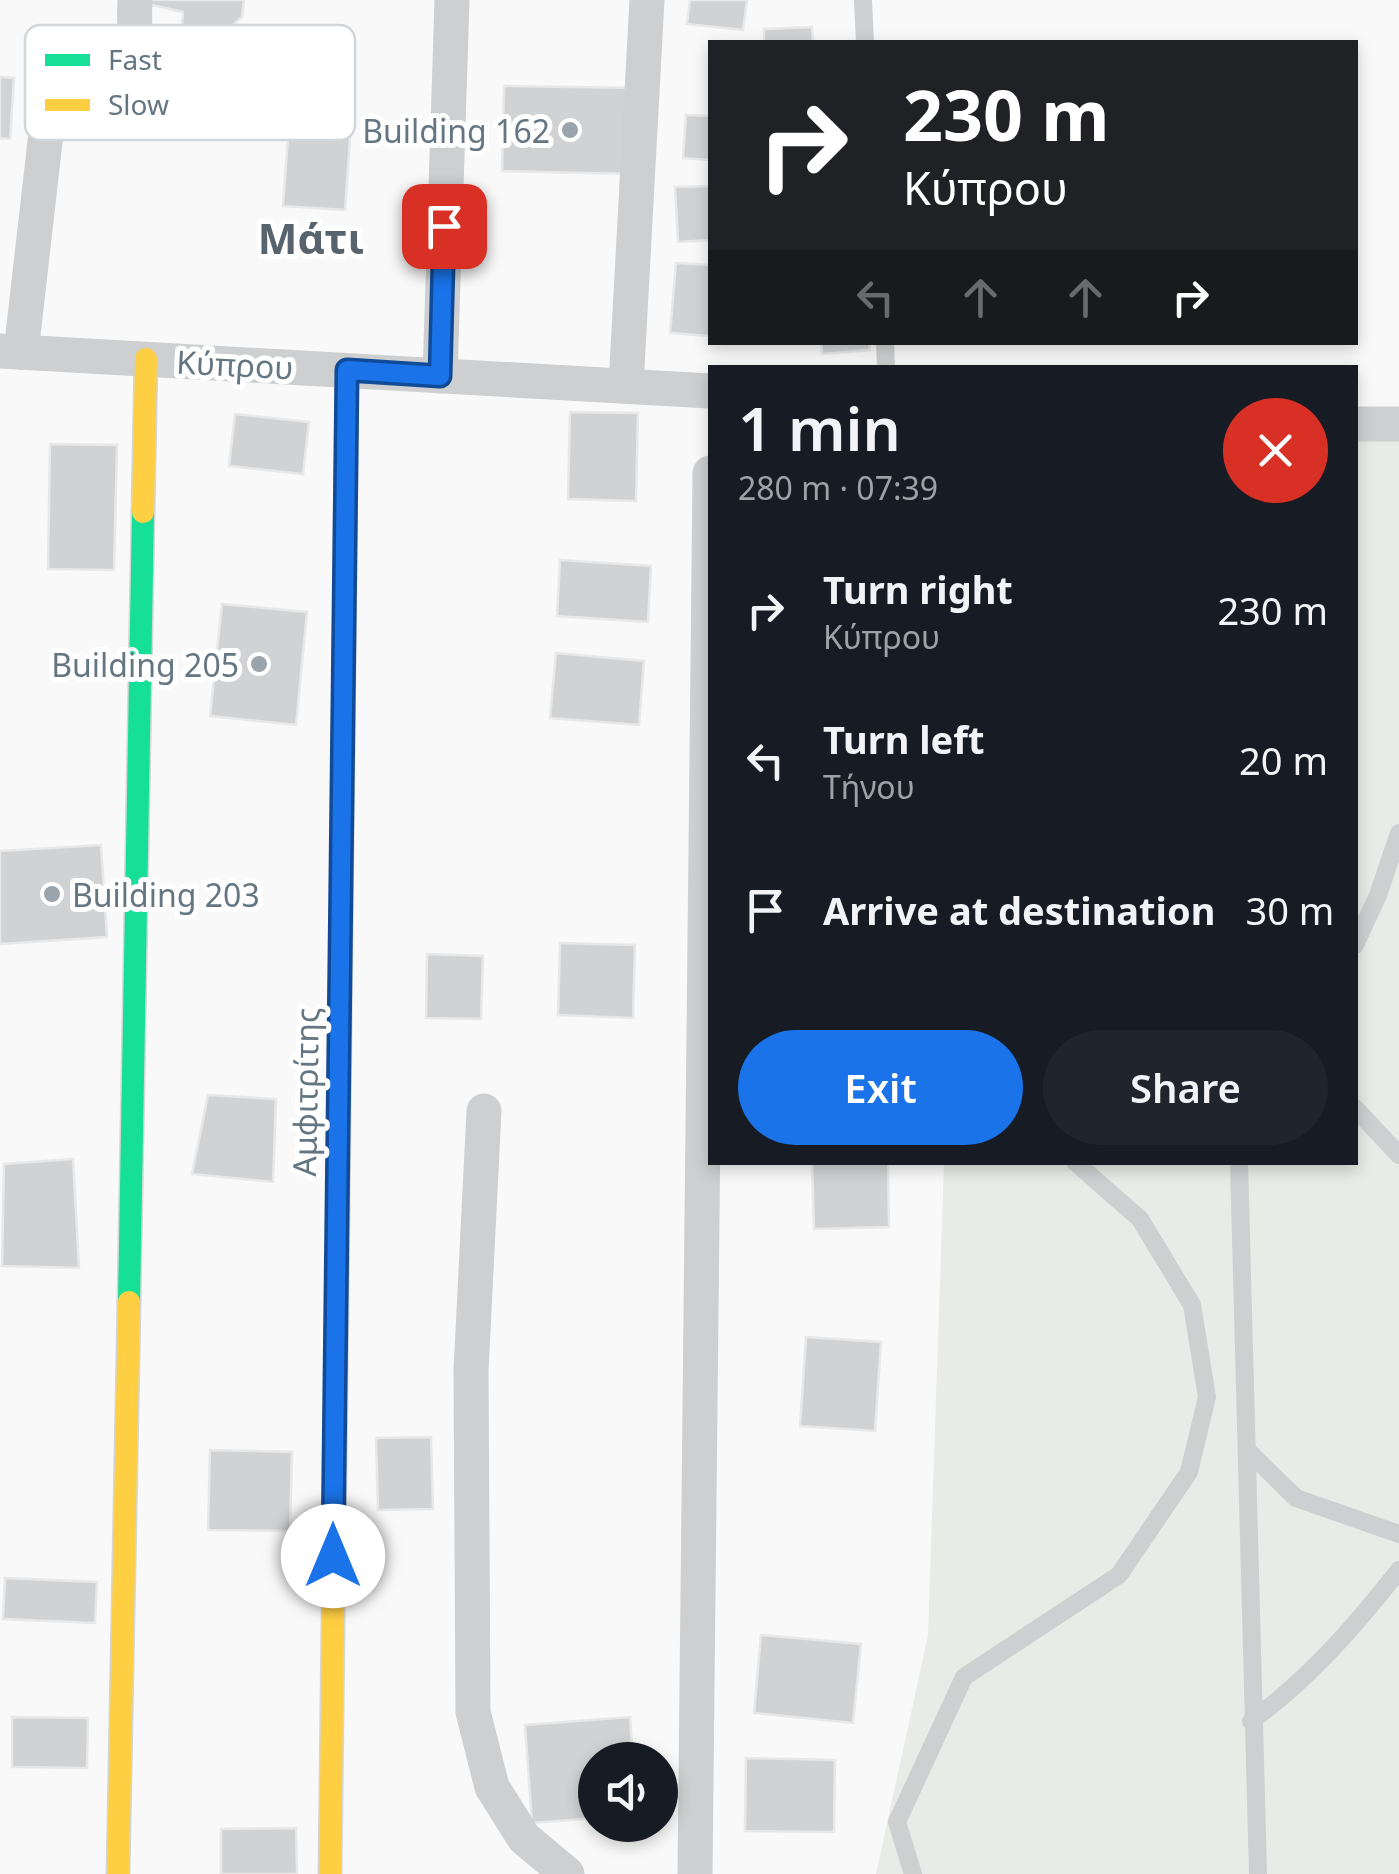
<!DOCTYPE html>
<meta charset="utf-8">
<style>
:root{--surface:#171b24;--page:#20242c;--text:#f1f3f6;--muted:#9ea1a6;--accent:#1a73e8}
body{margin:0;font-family:"Noto Sans",sans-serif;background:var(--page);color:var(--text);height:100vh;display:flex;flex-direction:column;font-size:38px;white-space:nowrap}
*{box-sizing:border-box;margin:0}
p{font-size:32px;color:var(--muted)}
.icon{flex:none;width:55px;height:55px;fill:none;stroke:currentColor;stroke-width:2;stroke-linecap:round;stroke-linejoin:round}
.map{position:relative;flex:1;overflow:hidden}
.details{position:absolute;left:708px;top:365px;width:650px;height:800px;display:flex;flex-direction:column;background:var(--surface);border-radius:0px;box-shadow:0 5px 15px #0003}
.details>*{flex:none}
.guide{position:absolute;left:708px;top:40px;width:650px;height:305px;border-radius:0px;box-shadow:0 5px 15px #0003;background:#202124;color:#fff;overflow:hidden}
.tools{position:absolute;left:578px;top:1742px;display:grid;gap:20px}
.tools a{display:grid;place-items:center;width:100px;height:100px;border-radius:50%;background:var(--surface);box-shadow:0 5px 15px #0003;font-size:50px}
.pin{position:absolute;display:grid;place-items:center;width:85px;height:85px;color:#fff;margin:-42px;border-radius:20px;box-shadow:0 5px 15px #0006}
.me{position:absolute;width:110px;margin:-55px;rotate:0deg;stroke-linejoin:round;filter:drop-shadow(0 0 8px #0008)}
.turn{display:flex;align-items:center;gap:35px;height:210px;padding:0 30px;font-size:45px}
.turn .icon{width:130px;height:130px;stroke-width:2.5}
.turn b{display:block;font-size:70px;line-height:85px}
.lanes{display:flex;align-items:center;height:95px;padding:0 30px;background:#0003;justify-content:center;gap:50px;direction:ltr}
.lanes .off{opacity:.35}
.round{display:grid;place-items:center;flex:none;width:105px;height:105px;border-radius:52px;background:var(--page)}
.headline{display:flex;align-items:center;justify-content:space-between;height:170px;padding:0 30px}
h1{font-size:60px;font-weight:600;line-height:75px}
.action{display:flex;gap:20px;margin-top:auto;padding:20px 30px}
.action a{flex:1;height:115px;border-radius:60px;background:var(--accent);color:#fff;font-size:40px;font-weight:600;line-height:115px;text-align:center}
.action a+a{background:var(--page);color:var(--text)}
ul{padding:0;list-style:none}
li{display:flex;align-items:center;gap:30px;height:150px;padding:0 30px}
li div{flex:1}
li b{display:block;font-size:38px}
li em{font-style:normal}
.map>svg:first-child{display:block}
.green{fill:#e8ebe6}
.building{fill:#d0d2d3;stroke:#e8e8e8;stroke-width:2.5}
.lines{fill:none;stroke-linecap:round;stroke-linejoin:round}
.fast-casing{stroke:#d5d6d7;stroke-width:25}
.slow-casing{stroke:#d5d6d7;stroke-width:25}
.lane{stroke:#cecfd0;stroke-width:18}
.street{stroke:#cecfd0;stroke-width:35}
.fast{stroke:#16e098;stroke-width:22}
.slow{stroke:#ffcf43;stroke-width:22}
.route-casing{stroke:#114b97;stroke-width:25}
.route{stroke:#1a73e8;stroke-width:18}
.poi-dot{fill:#99a4ac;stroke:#fff;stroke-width:4}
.labels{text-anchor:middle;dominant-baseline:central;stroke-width:10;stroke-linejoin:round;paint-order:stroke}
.poi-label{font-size:32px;fill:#657683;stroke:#fff;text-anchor:end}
.street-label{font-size:32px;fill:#657683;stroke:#fff}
.district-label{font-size:42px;font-weight:bold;fill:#57646e;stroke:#fff}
.key{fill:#fff;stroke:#d1d6da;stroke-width:2.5}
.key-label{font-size:28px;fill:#657683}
</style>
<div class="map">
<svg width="1399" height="1874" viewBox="0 0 1399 1874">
<rect width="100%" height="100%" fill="#f9f9f9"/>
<!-- green -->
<path class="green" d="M1355 427H1399V1874H876L928 1635 944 1163 1355 1162Z"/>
<!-- building -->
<g class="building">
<path d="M148 0H244L242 17 232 26 229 54 180 53 183 12 148 4Z"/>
<path d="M690 0H747L743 30 687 24Z"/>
<path d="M812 27 813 42H764V29Z"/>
<path d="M293 69 328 72 327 81 354 83 345 210 283 206Z"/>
<path d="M0 77 14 78 10 139 0 138Z"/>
<path d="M504 86 637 88 635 174 502 171Z"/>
<path d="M686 115 710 116V160L683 158Z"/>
<path d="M710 186V240L678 242 675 187Z"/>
<path d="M676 263 710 265V336L670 333Z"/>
<path d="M821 342H869L870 350 822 354Z"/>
<path d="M570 412 638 413 636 501 568 499Z"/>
<path d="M235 414 309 422 303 474 229 466Z"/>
<path d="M50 444 117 445 114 570 48 569Z"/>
<path d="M560 560 651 566 648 622 557 616Z"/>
<path d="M222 604 307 612 296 725 210 716Z"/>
<path d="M556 653 644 661 639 725 550 718Z"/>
<path d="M101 845 107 937 0 944V851Z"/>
<path d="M560 943 635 945 633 1018 558 1015Z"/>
<path d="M427 954 483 956 481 1019 426 1018Z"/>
<path d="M208 1095 276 1099 273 1182 192 1174Z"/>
<path d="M73 1159 79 1268 2 1266 4 1164Z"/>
<path d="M812 1162H888L889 1227 814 1229Z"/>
<path d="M806 1337 881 1342 875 1431 800 1426Z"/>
<path d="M431 1437 433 1509 378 1510 376 1438Z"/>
<path d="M210 1450 292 1452 290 1531 208 1530Z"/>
<path d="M5 1578 97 1582 95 1623 3 1619Z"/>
<path d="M761 1635 861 1644 853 1723 754 1713Z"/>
<path d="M12 1717 88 1718 87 1768 12 1767Z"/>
<path d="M630 1717 633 1760H595V1818L532 1823 525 1725Z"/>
<path d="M746 1758 835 1760 834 1832 745 1831Z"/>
<path d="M296 1828 297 1874H221V1829Z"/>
</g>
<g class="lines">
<defs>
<g id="fast">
<path d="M338 1208 347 371"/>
<path d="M129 1302 143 512"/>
</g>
<g id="slow">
<path d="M143 512 146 359"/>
<path d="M118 1874 129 1302"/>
<path d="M330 1874 338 1208"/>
</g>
</defs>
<!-- fast casing -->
<use href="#fast" class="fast-casing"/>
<!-- slow casing -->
<use href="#slow" class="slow-casing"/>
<!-- lane -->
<g class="lane">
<path d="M863 0 865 42"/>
<path d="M885 342 886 368"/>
<path d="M1355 945 1378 895 1399 833"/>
<path d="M1355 1108 1399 1155"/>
<path d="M1239 1162 1258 1874"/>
<path d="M1247 1450 1296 1498 1399 1534"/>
<path d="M1251 1721C1308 1680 1356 1625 1399 1570"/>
<path d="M913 1874 897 1822 964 1677 1119 1575 1189 1472 1207 1397 1192 1305 1140 1219 1075 1162"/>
</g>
<!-- street -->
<g class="street">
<path d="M0 351 710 391"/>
<path d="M21 352 46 133C50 119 53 100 62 89 81 64 124 83 133 47 136 33 134 15 135 0"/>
<path d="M440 376 452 0"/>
<path d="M626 386 647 0"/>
<path d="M1355 424H1399"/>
<path d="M484 1111 471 1371 473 1712 492 1787 524 1838 567 1874"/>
<path d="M695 1874 710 473"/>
</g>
<!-- fast -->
<use href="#fast" class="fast"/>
<!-- slow -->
<use href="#slow" class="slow"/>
</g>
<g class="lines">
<defs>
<path id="route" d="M333 1556 347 370 440 376 444 226"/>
</defs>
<!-- route casing -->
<use href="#route" class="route-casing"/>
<!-- route -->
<use href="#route" class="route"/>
</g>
<!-- markers -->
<g class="poi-dot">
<circle cx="570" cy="130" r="10"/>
<circle cx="259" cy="664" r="10"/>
<circle cx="52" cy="894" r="10"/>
</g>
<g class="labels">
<!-- poi labels -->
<g class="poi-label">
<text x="550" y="130">Building 162</text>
<text x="239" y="664">Building 205</text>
<text x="72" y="894" text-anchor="start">Building 203</text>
</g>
<!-- street labels -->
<g class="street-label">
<text transform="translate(235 364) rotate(3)">Κύπρου</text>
<text transform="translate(305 1092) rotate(-89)">Αμφιτρίτης</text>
</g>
<!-- district labels -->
<g class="district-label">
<text x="311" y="237">Μάτι</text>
</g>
</g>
<!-- legend -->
<rect x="25" y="25" width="330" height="115" rx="15" class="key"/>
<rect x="45" y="54" width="45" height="12" fill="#16e098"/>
<rect x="45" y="99" width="45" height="12" fill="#ffcf43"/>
<g class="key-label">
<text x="108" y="70">Fast</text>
<text x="108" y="115">Slow</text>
</g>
</svg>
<div class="tools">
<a><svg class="icon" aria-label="sound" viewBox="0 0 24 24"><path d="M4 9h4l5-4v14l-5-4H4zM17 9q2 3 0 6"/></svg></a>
</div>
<div class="pin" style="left:444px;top:226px;background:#d93025"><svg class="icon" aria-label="arrive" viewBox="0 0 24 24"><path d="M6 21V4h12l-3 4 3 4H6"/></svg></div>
<svg class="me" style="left:333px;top:1556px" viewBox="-20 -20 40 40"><circle r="19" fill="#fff"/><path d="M0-13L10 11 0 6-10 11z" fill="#1a73e8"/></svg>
<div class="guide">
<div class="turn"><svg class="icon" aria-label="right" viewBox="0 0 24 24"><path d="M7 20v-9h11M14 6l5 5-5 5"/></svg><div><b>230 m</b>Κύπρου</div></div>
<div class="lanes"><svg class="icon off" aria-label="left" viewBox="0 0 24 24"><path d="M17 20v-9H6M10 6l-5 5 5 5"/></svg><svg class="icon off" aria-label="ahead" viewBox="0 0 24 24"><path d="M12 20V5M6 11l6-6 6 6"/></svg><svg class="icon off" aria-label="ahead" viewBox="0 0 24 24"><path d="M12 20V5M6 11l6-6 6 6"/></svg><svg class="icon" aria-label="right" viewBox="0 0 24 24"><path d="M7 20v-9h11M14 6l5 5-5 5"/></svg></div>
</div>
<section class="details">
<div class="headline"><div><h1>1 min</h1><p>280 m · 07:39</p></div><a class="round" style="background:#d93025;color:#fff"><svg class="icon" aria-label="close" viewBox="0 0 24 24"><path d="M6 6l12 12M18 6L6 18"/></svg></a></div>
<ul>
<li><svg class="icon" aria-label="right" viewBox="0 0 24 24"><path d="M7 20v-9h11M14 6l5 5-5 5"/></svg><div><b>Turn right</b><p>Κύπρου</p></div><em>230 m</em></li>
<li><svg class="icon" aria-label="left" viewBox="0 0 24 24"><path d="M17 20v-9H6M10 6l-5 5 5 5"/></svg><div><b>Turn left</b><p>Τήνου</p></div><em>20 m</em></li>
<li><svg class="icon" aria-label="arrive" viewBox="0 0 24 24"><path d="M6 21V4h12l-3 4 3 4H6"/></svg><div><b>Arrive at destination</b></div><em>30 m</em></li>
</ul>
<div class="action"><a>Exit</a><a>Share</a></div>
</section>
</div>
